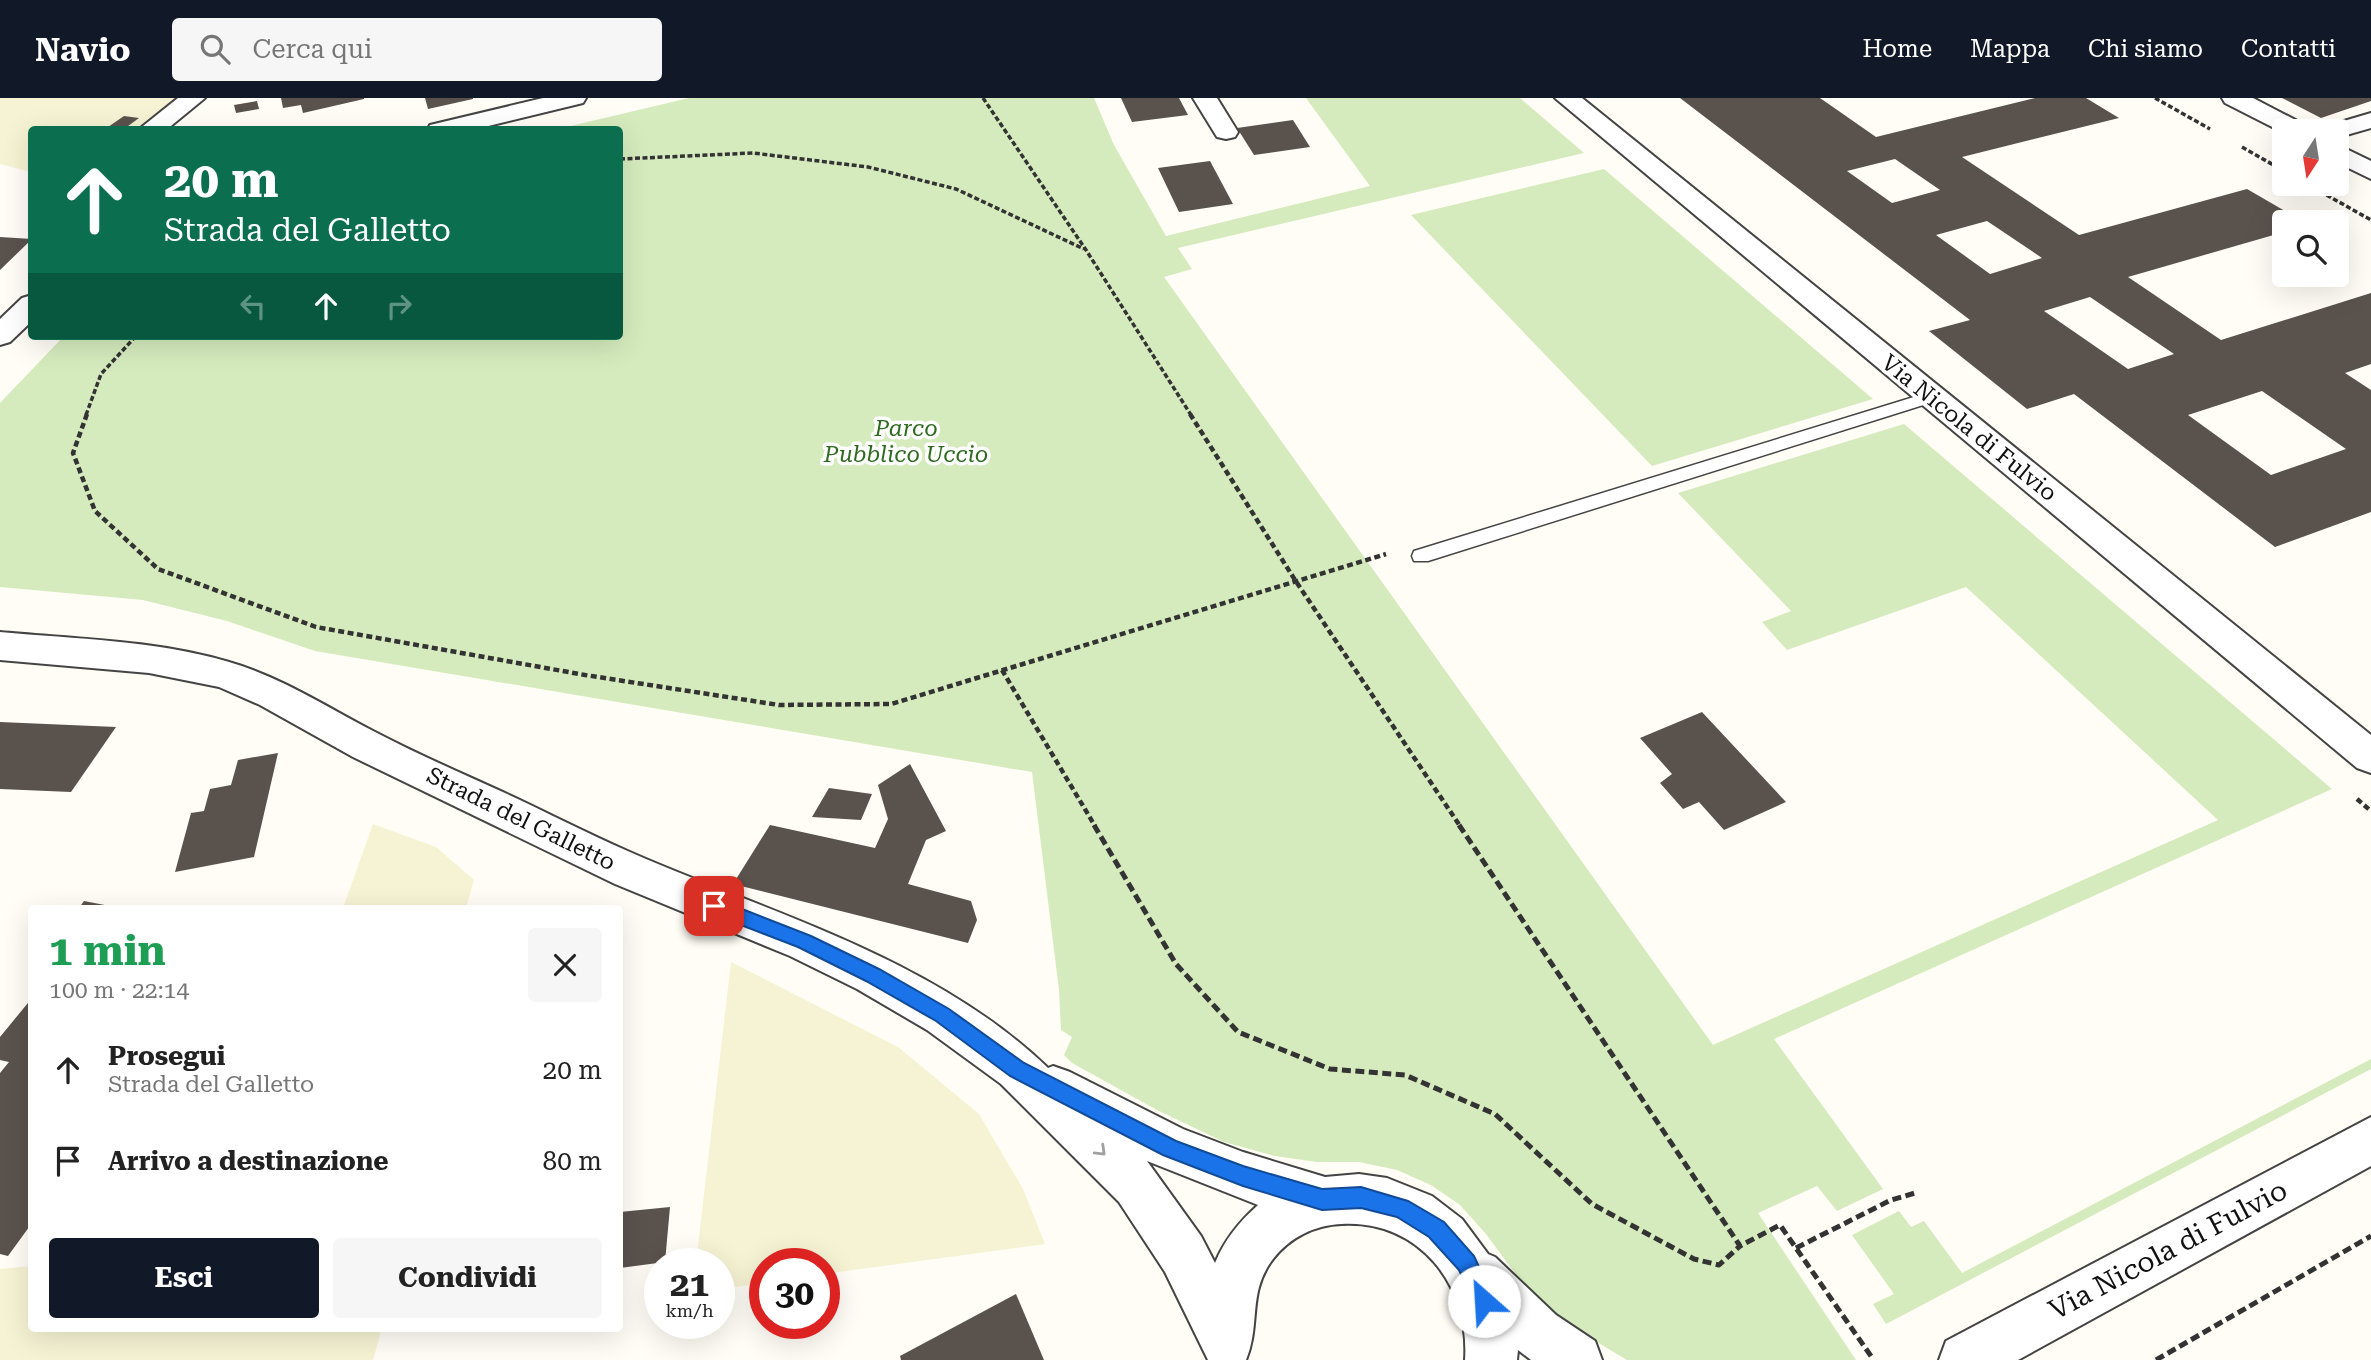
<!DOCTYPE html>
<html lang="it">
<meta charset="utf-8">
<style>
:root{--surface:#fff;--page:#f6f6f6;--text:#222;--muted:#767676;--accent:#111827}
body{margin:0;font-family:"Roboto Serif",serif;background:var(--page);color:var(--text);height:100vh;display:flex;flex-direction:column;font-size:26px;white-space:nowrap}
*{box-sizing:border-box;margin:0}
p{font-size:23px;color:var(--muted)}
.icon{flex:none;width:38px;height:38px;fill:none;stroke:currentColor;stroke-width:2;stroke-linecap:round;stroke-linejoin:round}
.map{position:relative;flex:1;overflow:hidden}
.sheet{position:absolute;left:28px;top:807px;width:595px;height:427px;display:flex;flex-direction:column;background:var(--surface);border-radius:7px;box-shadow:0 7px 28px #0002}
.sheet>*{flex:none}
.top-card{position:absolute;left:28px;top:28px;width:595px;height:214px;border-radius:7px;box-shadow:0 7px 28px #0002;background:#0b6e4f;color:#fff;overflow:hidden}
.needle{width:46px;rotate:192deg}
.tools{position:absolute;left:2272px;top:21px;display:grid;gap:14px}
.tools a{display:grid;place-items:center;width:77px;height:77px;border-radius:7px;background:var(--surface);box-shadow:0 7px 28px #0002;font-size:35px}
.speed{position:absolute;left:644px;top:1150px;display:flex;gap:14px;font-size:35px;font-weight:700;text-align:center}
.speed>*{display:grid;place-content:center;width:91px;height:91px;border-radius:50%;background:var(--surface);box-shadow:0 7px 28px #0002;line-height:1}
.speed small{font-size:18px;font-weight:400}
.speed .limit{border:10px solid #d22;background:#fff;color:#111}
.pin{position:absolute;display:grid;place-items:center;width:60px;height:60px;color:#fff;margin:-30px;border-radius:14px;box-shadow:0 4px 10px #0006}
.me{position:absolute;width:77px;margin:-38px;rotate:334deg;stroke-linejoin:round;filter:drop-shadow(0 0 5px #0008)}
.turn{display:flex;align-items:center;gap:24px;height:147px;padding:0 21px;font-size:32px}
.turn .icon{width:91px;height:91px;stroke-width:2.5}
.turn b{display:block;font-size:49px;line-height:60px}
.lanes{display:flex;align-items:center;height:66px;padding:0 21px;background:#0003;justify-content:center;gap:35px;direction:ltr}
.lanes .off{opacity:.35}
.round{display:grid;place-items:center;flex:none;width:74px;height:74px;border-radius:7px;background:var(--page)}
.headline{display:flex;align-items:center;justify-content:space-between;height:119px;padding:0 21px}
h1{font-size:42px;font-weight:700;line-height:52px;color:#1e9e55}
.button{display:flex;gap:14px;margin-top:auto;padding:14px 21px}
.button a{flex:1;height:80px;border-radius:7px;background:var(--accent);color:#fff;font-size:28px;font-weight:700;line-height:80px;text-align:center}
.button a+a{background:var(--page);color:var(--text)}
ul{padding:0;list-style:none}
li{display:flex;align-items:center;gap:21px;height:91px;padding:0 21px}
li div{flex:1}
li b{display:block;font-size:26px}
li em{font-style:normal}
header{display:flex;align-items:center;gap:42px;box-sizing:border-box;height:98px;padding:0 35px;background:var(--accent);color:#fff}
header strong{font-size:33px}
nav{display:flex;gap:38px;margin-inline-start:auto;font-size:24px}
.search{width:490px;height:63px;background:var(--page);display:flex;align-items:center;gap:18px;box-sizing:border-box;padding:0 24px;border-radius:7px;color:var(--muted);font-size:26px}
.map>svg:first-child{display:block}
.farmland{fill:#f6f3d4}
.green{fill:#d5ebbd}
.building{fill:#5a524d;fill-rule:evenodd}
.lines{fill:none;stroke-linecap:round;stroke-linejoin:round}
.service-casing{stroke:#444;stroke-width:3}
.minor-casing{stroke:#444;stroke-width:4}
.tertiary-casing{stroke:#444;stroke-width:4}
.path-far2{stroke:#333;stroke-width:3.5;stroke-dasharray:5 2.5;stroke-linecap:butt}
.path-far1{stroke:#333;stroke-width:4.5;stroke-dasharray:6 3.5;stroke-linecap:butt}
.path{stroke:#333;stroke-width:5;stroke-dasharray:9 4.5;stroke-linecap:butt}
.service{fill:#fff;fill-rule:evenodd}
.minor{fill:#fff;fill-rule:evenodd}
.tertiary{fill:#fff;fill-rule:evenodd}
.oneway{stroke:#a0a0a0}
.route{fill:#1a73e8;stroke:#114b97;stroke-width:2}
.labels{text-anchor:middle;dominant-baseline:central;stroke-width:7;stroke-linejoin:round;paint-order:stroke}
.park-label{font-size:23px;font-style:italic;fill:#2f6b1f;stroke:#fff}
.street-label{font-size:23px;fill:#111;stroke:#fff}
.near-street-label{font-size:28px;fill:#111;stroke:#fff}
</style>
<header>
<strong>Navio</strong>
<div class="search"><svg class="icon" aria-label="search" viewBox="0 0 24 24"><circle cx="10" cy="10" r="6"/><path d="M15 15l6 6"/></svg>Cerca qui</div>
<nav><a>Home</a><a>Mappa</a><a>Chi siamo</a><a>Contatti</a></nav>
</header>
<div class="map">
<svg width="2371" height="1262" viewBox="0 0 2371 1262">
<rect width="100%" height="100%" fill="#fffdf5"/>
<!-- farmland -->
<g class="farmland">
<path d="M0 0H182L138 31 32 32 31 74 0 66Z"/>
<path d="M373 726 436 749 474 782 466 810H343Z"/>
<path d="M731 864 898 949 979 1016 1023 1091 1045 1146 824 1176V1166H765V1185L719 1191V1166L696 1165Z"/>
<path d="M31 1168 32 1230H382L373 1262H0V1171Z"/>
</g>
<!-- green -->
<g class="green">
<path d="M689 0H1094L1114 47 1166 138 1370 88 1306 0H1520L1584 55 1178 150 1192 171 1164 179 1713 947 2218 722 1966 489 1787 552 1762 524 1791 513 1678 395 1904 326 2332 691 1774 941 1883 1091 1837 1113 1817 1088 1758 1115 1856 1262H1627L1560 1222 1517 1178 1486 1136 1460 1107 1431 1087 1397 1072 1359 1064H1317L1275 1058 1224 1044 1157 1012 1072 965 1064 957 1072 939 1061 932 1059 892 1032 674 315 553 227 523 143 502 0 489V305L64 238H620V32L558 31Z"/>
<path d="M1604 71 1873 301 1652 368 1411 117Z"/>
<path d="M2371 961V971L1886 1226 1873 1206 1894 1196 1852 1137 1899 1113 1911 1129 1924 1123 1962 1175Z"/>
</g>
<!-- building -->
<g class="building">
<path d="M281 0H364V1L303 15 301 7 283 10Z"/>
<path d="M425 0H473V1L428 11Z"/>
<path d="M1121 0H1179L1188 17 1132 24Z"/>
<path d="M1680 0H1820L1876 39 2035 0H2086L2119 20 1962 59 2079 137 2247 91 2304 124H2284V134L2128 179 2221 242 2371 195V266L2345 275 2371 292V414L2275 449 2074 296 2027 311 1929 233 1970 222ZM1895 61 1940 92 1892 105 1847 73ZM1987 123 2042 160 1990 176 1936 137ZM2090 199 2174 256 2128 271 2044 213ZM2262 293 2346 351 2271 377 2188 317Z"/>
<path d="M2282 0H2371V3L2321 20Z"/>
<path d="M257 3 259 11 236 15 234 7Z"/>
<path d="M124 18 139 20 124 31 108 29Z"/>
<path d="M1293 22 1310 49 1254 57 1237 30Z"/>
<path d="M1210 63 1233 106 1179 114 1158 70Z"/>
<path d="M0 139 32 141 0 172Z"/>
<path d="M1702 614 1786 704 1724 732 1699 704 1683 711 1660 685 1672 676 1640 640Z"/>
<path d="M0 624 116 629 71 694 0 691Z"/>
<path d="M278 655 254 759 175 774 191 715 204 713 210 691 231 687 238 662Z"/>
<path d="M910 666 946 733 926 742 908 786 971 803 977 822 968 845 733 786 770 727 875 750 888 721 878 687Z"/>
<path d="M829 690 872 696 861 722 812 719Z"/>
<path d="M84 803 115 809V810H79Z"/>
<path d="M32 900V1089L29 1093 32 1094V1125L8 1158 0 1156V975L9 964 0 962V939Z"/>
<path d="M670 1109 665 1164 620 1170V1114Z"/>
<path d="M1016 1196 1044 1262H901L900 1258Z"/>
</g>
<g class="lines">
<defs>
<path id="service" d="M1930 294 1936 295 1938 299 1936 303 1428 463H1414L1412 458 1414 453Z"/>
<g id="minor">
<path d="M178 0H205L166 32H138Z"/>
<path d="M543 0H586L583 5 472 32H427L430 27Z"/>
<path d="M1193 0H1217L1238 34 1235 39 1226 41 1217 39Z"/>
<path d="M1555 0H1582L2371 637V675L2357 670Z"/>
<path d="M2371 15V30L2336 40V33H2324L2327 28Z"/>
<path d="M32 197V223L10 244 0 247V221L22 200Z"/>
<path d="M0 534C76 541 155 542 229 564 282 579 330 611 379 636 425 660 473 680 520 702 562 722 603 743 646 761 783 819 938 864 1048 970L1053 968 1070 974 1183 1031 1243 1054 1325 1079 1359 1076 1387 1080 1432 1098 1462 1121 1488 1156 1495 1159 1556 1217 1595 1243 1602 1262H1531L1518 1252 1517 1262H1465C1470 1188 1420 1122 1342 1126 1315 1127 1290 1139 1273 1161 1247 1195 1261 1226 1246 1262H1208L1165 1174 1119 1104 1001 986 927 932 857 891 790 858 615 786 353 659 260 607 219 589 149 575 0 562ZM1147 1063 1258 1107C1239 1124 1225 1141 1215 1165L1201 1138Z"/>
<path d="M2371 1019V1068L2018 1262H1939L1946 1243Z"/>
</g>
<g id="tertiary">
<path d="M2222 0H2253L2307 28 2310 33H2284V35L2225 5Z"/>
<path d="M2336 46 2371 63V81L2336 64Z"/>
</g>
</defs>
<!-- service casing -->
<use href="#service" class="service-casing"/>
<!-- minor casing -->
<use href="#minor" class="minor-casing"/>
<!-- tertiary casing -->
<use href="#tertiary" class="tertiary-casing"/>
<!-- path-far2 -->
<g class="path-far2">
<path d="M983 0 1086 152 1191 317"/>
<path d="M2155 0 2210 31"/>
<path d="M2242 49 2284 73"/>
<path d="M620 61 753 55 868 69 956 91 1084 151"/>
<path d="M2307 86 2371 122"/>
<path d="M86 317 101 276 136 238"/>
</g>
<!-- path-far1 -->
<g class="path-far1">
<path d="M87 316 73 355 95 413 158 471 316 529 585 577 779 607 891 606 1386 456"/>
<path d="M1190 316 1295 482 1460 728"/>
<path d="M1002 572 1095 728"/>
<path d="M2357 701 2371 713"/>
</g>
<!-- path -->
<g class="path">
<path d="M1094 727 1176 866 1238 934 1330 971 1405 977 1495 1016 1592 1106 1694 1161 1719 1167 1740 1148"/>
<path d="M1459 727 1740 1148 1780 1127 1873 1261"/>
<path d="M1796 1150 1891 1102 1915 1095"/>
<path d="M2156 1262 2371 1138"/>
</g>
<!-- service -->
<use href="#service" class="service"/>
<!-- minor -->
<use href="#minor" class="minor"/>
<!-- tertiary -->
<use href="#tertiary" class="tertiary"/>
</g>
<!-- one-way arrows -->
<defs><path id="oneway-chevron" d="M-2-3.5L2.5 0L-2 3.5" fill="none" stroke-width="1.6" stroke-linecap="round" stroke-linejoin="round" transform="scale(1.75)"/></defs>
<use class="oneway" href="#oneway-chevron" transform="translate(1101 1053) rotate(44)"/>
<!-- route -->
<path class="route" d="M714 800 811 838 879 871 949 911 1024 965 1176 1043 1243 1068 1322 1091 1361 1089 1408 1103 1444 1124 1474 1158 1495 1203 1492 1210 1484 1214 1477 1210 1459 1172 1429 1139 1397 1119 1361 1110 1322 1112 1243 1088 1163 1057 1010 978 936 923 866 883 798 849 707 814 705 808 707 803Z"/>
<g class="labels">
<!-- park labels -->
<g class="park-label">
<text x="906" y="330">Parco<tspan x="906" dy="26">Pubblico Uccio</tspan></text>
</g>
<!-- street labels -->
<g class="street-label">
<text transform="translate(1969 330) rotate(39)">Via Nicola di Fulvio</text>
<text transform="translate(521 721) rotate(26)">Strada del Galletto</text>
</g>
<!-- near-street labels -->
<g class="near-street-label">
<text transform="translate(2168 1152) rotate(-28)">Via Nicola di Fulvio</text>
</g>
</g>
</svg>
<div class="tools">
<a><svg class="needle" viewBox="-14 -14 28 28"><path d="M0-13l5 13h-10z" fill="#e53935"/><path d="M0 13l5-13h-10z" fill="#767676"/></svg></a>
<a><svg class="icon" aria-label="search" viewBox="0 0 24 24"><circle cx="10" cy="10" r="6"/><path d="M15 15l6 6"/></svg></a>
</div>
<div class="speed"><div>21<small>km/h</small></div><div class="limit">30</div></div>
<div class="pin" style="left:714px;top:808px;background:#d93025"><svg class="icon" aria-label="arrive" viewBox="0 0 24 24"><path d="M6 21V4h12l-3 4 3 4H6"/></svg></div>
<svg class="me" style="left:1484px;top:1203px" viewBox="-20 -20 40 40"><circle r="19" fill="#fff"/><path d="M0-13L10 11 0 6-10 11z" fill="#1a73e8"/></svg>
<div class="top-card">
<div class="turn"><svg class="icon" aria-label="ahead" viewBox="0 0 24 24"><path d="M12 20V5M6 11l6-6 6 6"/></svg><div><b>20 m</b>Strada del Galletto</div></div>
<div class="lanes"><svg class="icon off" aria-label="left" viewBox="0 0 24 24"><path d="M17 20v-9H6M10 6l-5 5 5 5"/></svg><svg class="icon" aria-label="ahead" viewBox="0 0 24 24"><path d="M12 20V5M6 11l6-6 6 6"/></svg><svg class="icon off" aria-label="right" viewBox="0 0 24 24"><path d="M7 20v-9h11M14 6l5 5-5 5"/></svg></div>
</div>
<section class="sheet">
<div class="headline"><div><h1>1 min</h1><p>100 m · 22:14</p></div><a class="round"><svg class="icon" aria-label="close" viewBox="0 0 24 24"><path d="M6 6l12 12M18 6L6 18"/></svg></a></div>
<ul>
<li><svg class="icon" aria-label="ahead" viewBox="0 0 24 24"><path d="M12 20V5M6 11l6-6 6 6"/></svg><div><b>Prosegui</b><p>Strada del Galletto</p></div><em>20 m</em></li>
<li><svg class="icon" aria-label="arrive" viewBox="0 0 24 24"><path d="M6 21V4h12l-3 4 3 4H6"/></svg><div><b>Arrivo a destinazione</b></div><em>80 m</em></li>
</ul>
<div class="button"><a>Esci</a><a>Condividi</a></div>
</section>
</div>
